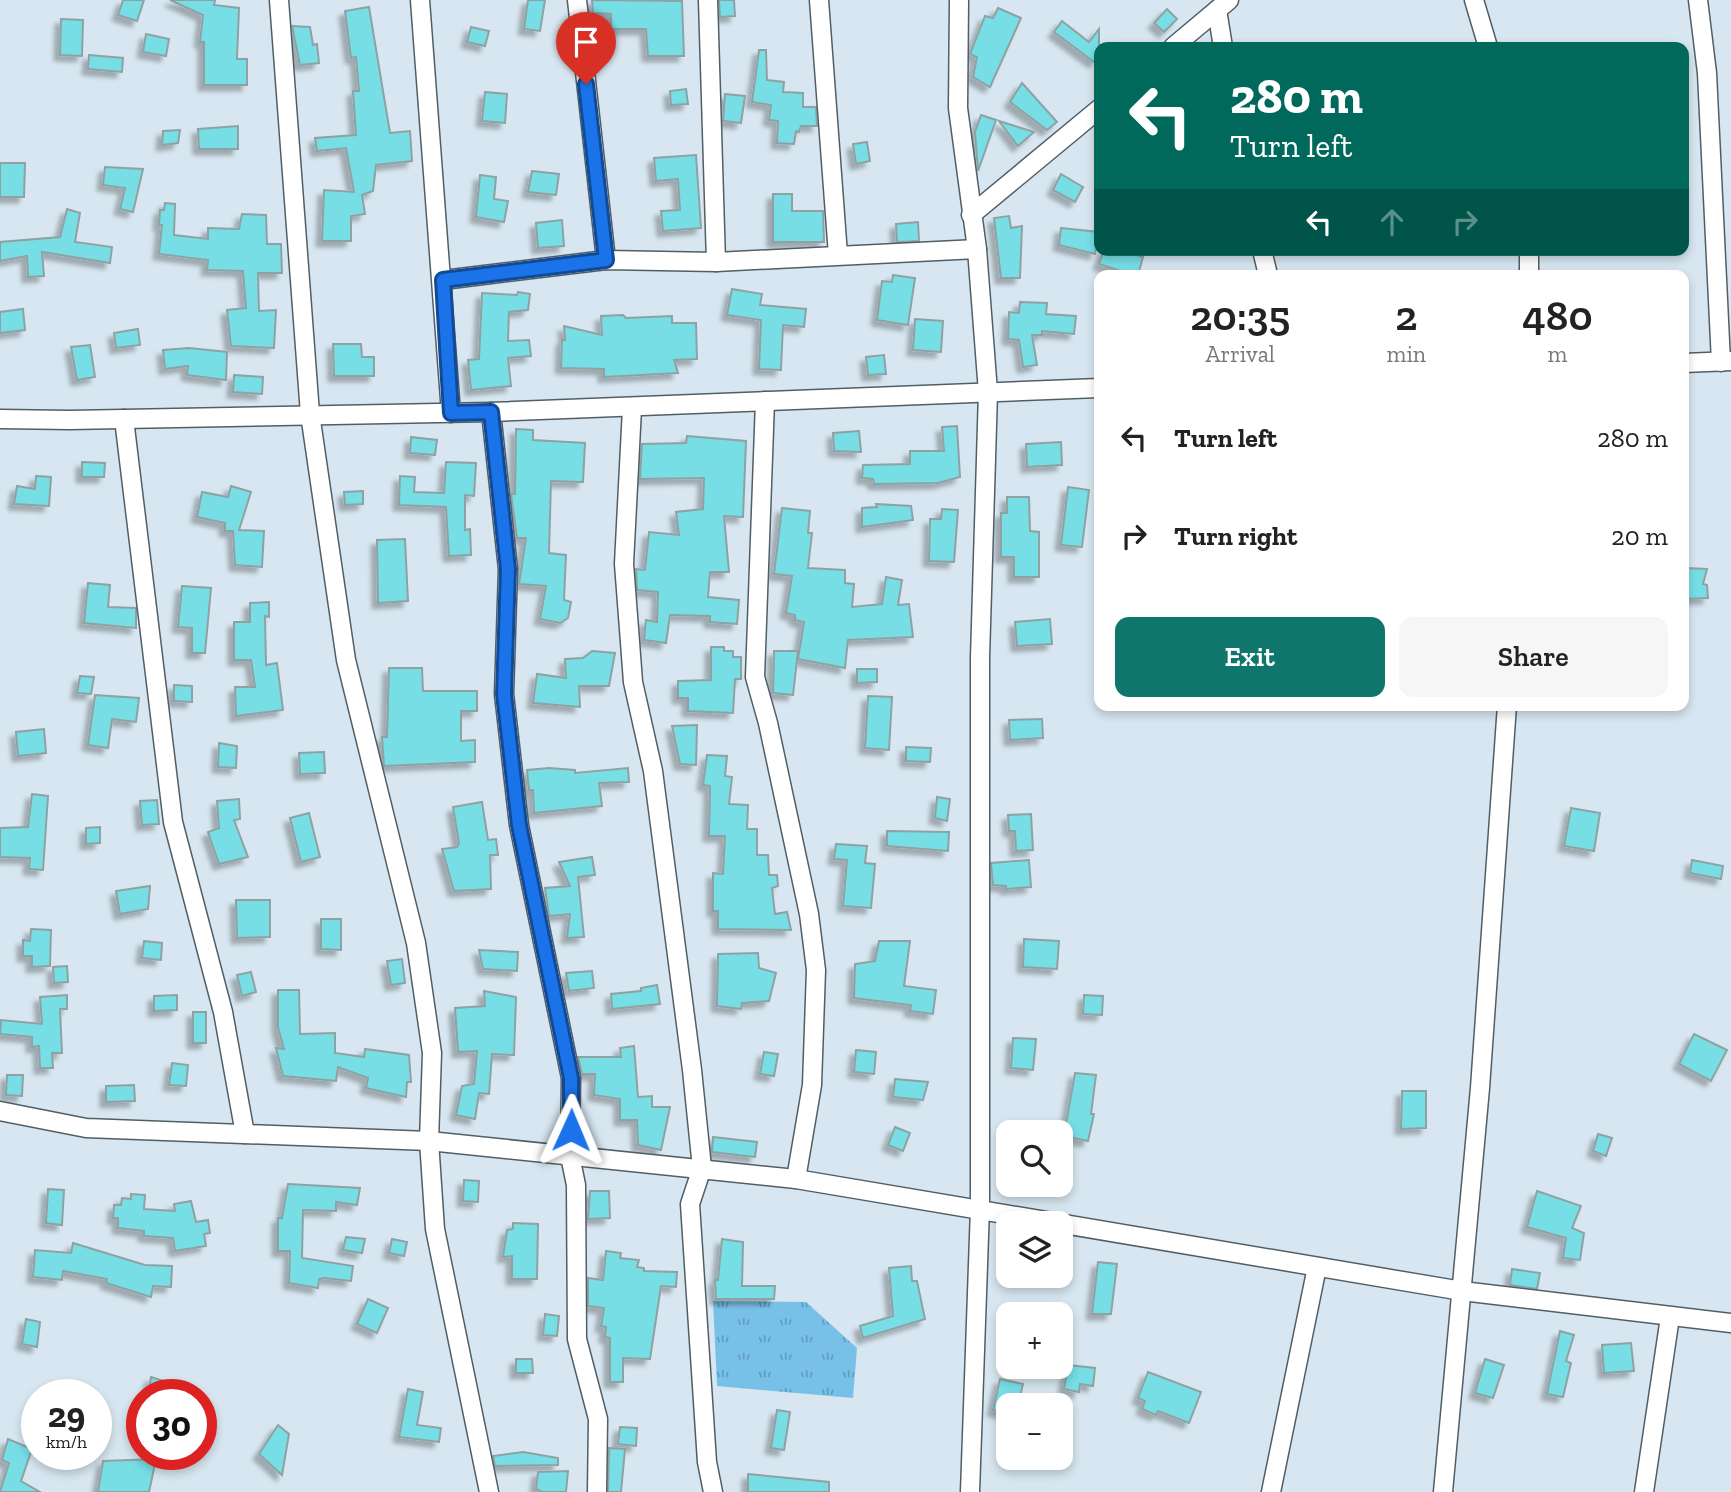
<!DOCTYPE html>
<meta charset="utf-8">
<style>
:root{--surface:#fff;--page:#f6f6f6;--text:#222;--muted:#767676;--accent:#0f766e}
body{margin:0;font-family:"Zilla Slab",serif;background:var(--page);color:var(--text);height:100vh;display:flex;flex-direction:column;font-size:26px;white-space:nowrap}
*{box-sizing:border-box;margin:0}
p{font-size:23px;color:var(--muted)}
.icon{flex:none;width:38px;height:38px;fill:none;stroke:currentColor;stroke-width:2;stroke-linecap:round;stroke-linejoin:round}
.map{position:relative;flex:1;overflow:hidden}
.details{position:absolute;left:1094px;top:270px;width:595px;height:441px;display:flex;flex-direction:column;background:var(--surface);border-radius:14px;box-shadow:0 4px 10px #0003}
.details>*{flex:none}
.top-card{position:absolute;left:1094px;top:42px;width:595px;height:214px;border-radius:14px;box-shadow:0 4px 10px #0003;background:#00695c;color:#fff;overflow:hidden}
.tools{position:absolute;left:996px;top:1120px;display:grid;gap:14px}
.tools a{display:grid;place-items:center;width:77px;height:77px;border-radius:14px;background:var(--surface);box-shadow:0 4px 10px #0003;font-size:35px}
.speed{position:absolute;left:21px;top:1379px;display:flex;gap:14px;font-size:35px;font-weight:700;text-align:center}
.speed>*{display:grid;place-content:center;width:91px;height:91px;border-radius:50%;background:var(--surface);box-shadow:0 4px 10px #0003;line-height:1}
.speed small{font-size:18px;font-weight:400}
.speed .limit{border:10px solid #d22;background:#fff;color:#111}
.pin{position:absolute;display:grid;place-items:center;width:60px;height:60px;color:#fff;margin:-72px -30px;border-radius:50% 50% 50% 0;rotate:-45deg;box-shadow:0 0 7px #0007}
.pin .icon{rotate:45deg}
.me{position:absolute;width:77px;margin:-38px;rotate:1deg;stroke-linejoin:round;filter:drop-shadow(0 0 5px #0008)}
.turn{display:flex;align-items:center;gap:24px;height:147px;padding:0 21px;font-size:32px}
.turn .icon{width:91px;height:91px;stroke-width:2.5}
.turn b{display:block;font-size:49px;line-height:60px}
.lanes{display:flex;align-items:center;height:66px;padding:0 21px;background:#0003;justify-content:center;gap:35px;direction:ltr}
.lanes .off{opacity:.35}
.eta{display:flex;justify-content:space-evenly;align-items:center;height:119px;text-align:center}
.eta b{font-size:42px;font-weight:600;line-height:49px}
.cta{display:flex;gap:14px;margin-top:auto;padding:14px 21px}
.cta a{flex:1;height:80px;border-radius:14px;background:var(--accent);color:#fff;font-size:28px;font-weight:600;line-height:80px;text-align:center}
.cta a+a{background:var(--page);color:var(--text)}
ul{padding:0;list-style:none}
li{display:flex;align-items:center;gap:21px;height:98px;padding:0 21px}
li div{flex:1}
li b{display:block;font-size:26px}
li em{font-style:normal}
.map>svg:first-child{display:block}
.grass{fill:url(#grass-tufts)}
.building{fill:#77dee6;stroke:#8fa2a3;stroke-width:2;filter:url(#shadow)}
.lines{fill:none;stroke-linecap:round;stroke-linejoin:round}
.minor-casing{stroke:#515e66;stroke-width:21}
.minor{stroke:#fff;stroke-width:18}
.route-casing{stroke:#114b97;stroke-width:18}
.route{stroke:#1a73e8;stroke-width:12}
</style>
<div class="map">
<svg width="1731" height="1492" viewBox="0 0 1731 1492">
<defs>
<pattern id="grass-tufts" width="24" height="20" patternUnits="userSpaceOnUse" patternTransform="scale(1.75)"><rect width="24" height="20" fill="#77c1e9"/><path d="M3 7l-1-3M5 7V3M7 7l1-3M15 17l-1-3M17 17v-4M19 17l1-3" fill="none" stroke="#619dbd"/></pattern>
<filter id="shadow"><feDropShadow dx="-5.5" dy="5.5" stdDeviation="2" flood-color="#0004"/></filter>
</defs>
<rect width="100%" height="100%" fill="#d7e6f0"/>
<!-- grass -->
<path class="grass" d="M713 1301 806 1302 857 1348 853 1398 717 1386Z"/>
<!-- building -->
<g class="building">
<path d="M123 0H144L137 21 118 15Z"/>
<path d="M170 0H215L214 5 239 8 237 59H247V85H204V42H200L203 15Z"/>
<path d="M528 0H545L540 31 524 29Z"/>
<path d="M592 0 682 1 684 56H648L646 29H611V14L593 13Z"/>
<path d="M719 0H734L735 16 720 17Z"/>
<path d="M369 7 390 133 410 131 412 161 376 165 373 191 362 195 365 214 351 216V241H322L324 190 354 192 346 148 317 151 315 138 356 135 353 91H359L356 57 351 58 345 11Z"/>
<path d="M998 8 1021 18 990 87 973 77 977 57 970 54 985 16 993 18Z"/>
<path d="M1167 9 1177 19 1164 32 1154 23Z"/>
<path d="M61 19 83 20 82 56 60 55Z"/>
<path d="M1062 21 1089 42 1099 29V55L1094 62 1054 32Z"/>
<path d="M292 26 310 27 313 45 317 44 319 63 300 65Z"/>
<path d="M471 27 489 31 485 46 467 42Z"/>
<path d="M146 34 169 39 166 56 143 52Z"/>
<path d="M759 50H766L767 80 784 82 783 92 803 93V107H816L817 126H801L799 132 796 131 794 144 777 143 778 121 769 120 771 105 752 102Z"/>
<path d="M89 55 123 58 122 72 88 69Z"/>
<path d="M1022 83 1057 122 1047 130 1010 102Z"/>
<path d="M686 89 688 104 671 105 670 91Z"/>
<path d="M485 92 507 94 505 123 482 121Z"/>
<path d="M725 94 745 96 741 123 723 121Z"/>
<path d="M981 115 996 120 978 171 975 132Z"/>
<path d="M999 121 1034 132 1018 146Z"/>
<path d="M238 126V149H199L198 129Z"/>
<path d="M180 130 178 143 162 145 163 131Z"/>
<path d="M867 142 870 161 856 164 853 144Z"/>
<path d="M696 155 701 228 663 231 661 211 680 210 678 179 656 181 654 158Z"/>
<path d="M0 163H25L24 197H0Z"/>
<path d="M105 167 143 169 133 212 120 209 125 188 103 185Z"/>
<path d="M532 171 559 174 556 195 528 192Z"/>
<path d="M1061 174 1083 187 1075 202 1053 190Z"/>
<path d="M480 175 496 177 494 199 508 201 504 222 476 217Z"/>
<path d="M773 194H792V211H823L824 242H773Z"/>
<path d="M165 203 175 204 174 235 208 239V228L239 229 242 214 266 215 267 244H281L282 273H258L259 311 276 310 274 348 231 346 227 310 246 308 243 271 207 270 208 260 159 254 162 225H159L160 210H164Z"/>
<path d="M67 209 80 213 75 242 112 247 110 263 42 252 44 276 28 277 27 256 0 261V242L60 237Z"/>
<path d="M1009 216 1011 228 1022 226 1020 278H1001L994 218Z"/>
<path d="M562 220 564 246 538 248 536 223Z"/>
<path d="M918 222 919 241 897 242 896 224Z"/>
<path d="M1061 228 1099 232 1095 254 1059 245Z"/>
<path d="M1104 250H1122L1143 257 1138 275H1119L1121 271 1099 264Z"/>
<path d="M893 275 915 278 908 325 877 320 882 281 892 282Z"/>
<path d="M732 289 762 294 760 305 806 309 804 327 783 325 781 370 759 369 761 320 727 315Z"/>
<path d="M518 292 530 294 528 310 509 312 508 341 529 340 531 356 508 358 511 386 471 390 468 360 479 359 482 293 517 295Z"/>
<path d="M1020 302 1047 303 1046 314 1076 316 1074 334 1042 331V335H1032L1037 365 1023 367 1019 340 1008 339 1009 312 1019 313Z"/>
<path d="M23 309 25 330 0 333V312Z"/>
<path d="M623 315 626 318 672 316V323H696L697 359 674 360 678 373 604 377V369L561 368 562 340H565L564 326 602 335 601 316Z"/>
<path d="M915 319 943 321 941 352 913 350Z"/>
<path d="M138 329 140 345 116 348 114 333Z"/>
<path d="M333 344H361L362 357H374V376H334Z"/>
<path d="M90 345 95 377 77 380 71 347Z"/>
<path d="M189 348 227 352 226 380 187 375 188 366 165 369 163 350Z"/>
<path d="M884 355 886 374 868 375 866 357Z"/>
<path d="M234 375 263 377 262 394 233 392Z"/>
<path d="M957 426 960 477 938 483 874 484 873 479 862 478 863 465 910 464V451H944L942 427Z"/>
<path d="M516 429 533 430V440L585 443 583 482 551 481 549 553 566 555 564 600 571 602 568 618 560 623 540 619 546 586 519 584 526 538H517L511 494H515Z"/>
<path d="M859 431 861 452 834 451 833 433Z"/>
<path d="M687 436 746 441 743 517 724 516 729 572H710L708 597 739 600 737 624 710 622V616L670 615 666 643 644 640 646 620 657 622 658 592 637 590 636 569 645 570 649 532 679 535 676 512 703 509 704 478 640 479 642 444 686 443Z"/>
<path d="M411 437 437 440 435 455 410 453Z"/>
<path d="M1061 442 1062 465 1027 467 1026 444Z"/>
<path d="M82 462 105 463 104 477H82Z"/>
<path d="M446 462 476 463 474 496 465 495V530L470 529 471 555 449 556 446 507 399 505 400 476 415 477 414 492 444 493Z"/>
<path d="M36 476 51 477 49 506 14 504 17 486 35 489Z"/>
<path d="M231 486 251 492 239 530 264 531 262 567 235 565 233 531H225V523L197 517 202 492 228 497Z"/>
<path d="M1068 487 1089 490 1082 547 1061 545Z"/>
<path d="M363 491V504L345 505 344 492Z"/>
<path d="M1007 497H1029L1030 531 1039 532V577H1014V557H1001V513H1007Z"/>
<path d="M876 504 911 506 913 520 862 527V508L877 507Z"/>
<path d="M782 508 810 511 808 533H812L808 568 845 570V583L854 584 852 607 882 604 886 577 902 580 898 605 909 604 913 637 848 640 845 668 798 659 804 622 795 620V615L786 613 792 576 774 574Z"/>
<path d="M942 509 958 510 954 562 929 561 930 519H941Z"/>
<path d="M405 539 408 601 378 603 377 540Z"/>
<path d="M1685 568 1707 569 1703 584 1707 585 1708 598 1685 599Z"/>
<path d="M88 583 110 585 108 607 136 608V628L84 623Z"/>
<path d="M182 586 211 588 205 653H192V628L178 627Z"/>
<path d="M269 602V617L265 616 266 665 277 663 283 710 236 716 235 687H255L251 660H234V622H250V603Z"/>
<path d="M1050 619 1052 644 1017 646 1015 622Z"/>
<path d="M711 647H724V651H733V657H741V679H735L733 713 688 711V698H678V681L711 680Z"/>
<path d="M592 651 615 653 609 686H579L580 707 533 703 537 674 566 678 565 659 583 658Z"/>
<path d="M774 651H798L793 695 773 693Z"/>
<path d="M389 668H422L423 691H477V711H461V741L475 740V762L384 766 382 737H387Z"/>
<path d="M857 669H877V682L857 683Z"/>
<path d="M80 676 94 677 91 694 77 693Z"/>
<path d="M174 685 192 686V702L174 701Z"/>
<path d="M95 695 139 698 136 722 112 719 108 748 88 745Z"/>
<path d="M868 696 892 697 889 750 865 748Z"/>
<path d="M1042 719 1043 738 1010 740 1009 720Z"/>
<path d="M697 725 696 765 680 764 672 726Z"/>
<path d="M44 729 46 753 18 756 16 732Z"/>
<path d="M219 743 237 746 236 768 218 767Z"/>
<path d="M906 747 931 748 930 762 906 761Z"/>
<path d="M324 752 325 773 300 774 299 753Z"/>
<path d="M707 755 727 756 725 776 732 777 729 804 748 805 747 829H757V855H768L769 875H777L778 886 772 888 775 914 787 912 791 930 718 929V911H713V873L723 874 725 836H709L710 786 703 785Z"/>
<path d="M549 768 575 770V773L628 768 629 782 599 783 602 806 534 813 533 790H529L527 770Z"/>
<path d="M32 794 48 796 43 870 29 869 30 858 0 857V828L28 827Z"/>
<path d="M937 797 950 799 947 821 935 818Z"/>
<path d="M239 799 240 819 234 820 248 857 219 864 208 832 219 828 217 801Z"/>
<path d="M157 800 159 824 142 825 140 801Z"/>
<path d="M482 802 488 840 496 839 498 855H490L491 889 454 891 442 849 457 847 459 843 453 807Z"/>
<path d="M1571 808 1600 813 1594 851 1564 846Z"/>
<path d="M309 813 320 857 301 862 290 818Z"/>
<path d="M1031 814 1033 850 1016 851 1015 831H1009L1008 815Z"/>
<path d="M100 827V843L86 844V828Z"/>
<path d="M887 831 949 832 948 851 887 846Z"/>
<path d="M836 844 867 846 865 863 875 864 871 908 843 906 847 860 834 859Z"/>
<path d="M592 857 595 875 578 877 584 937 567 938 570 914 549 916 545 888 570 886 559 862Z"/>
<path d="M1029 860 1031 887 1006 889V886L993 885 991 863Z"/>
<path d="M1692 860 1723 866 1721 879 1690 873Z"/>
<path d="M150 886 148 909 120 914 116 891Z"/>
<path d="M236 900H270V937L237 938Z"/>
<path d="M321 919H341V950L321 949Z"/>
<path d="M31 929 51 930 50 966 32 967V956H23V940L30 941Z"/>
<path d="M1024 939 1059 941 1057 969 1023 967Z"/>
<path d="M144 941 162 943 161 960 142 958Z"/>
<path d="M879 941H910L904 986 936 990 933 1014 910 1011 911 1005 854 998 855 964 875 961Z"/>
<path d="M479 950 518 952 517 971 483 969Z"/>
<path d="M758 953 759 968 776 973 769 1001 742 1003 741 1009 717 1006 718 954Z"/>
<path d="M402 959 405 983 391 985 387 961Z"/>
<path d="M67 966 68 982 54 983 53 967Z"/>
<path d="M592 971 594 988 569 991 566 973Z"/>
<path d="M251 972 256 992 242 996 237 975Z"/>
<path d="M657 985 660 1004 612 1009 611 994 641 991V988Z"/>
<path d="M278 990H299L300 1034 335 1033V1053L364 1057 365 1049 409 1055 411 1082H407L406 1097 366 1088 368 1078 338 1067 336 1081 283 1076 276 1048 284 1049 278 1027Z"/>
<path d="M484 991 516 997 514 1055 492 1054 489 1094 479 1093 475 1119 456 1115 462 1086 474 1084 477 1051 458 1052 455 1008 485 1006Z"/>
<path d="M67 995V1009H60L62 1053H52L53 1068H40L39 1046 32 1047V1037L0 1034 1 1020 42 1024 40 997Z"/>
<path d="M177 995V1010L154 1011V996Z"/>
<path d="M1084 995 1103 996 1102 1015 1083 1014Z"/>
<rect x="193" y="1012" width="13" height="31"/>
<path d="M1694 1034 1727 1050 1711 1081 1679 1064Z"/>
<path d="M1013 1038 1036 1039 1033 1070 1011 1068Z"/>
<path d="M634 1046 638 1097 652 1096V1107H670L661 1150 638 1145 637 1120H620V1099L594 1095 595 1074H582L578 1057H621L620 1048Z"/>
<path d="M856 1050 876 1052 874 1074 854 1072Z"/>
<path d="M764 1052 778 1054 774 1076 760 1074Z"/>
<path d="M172 1063 188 1065 186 1086 169 1085Z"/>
<path d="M1075 1073 1096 1075 1091 1114H1094L1088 1141 1064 1136Z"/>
<path d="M7 1075H23L22 1096 6 1095Z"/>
<path d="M895 1079 928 1082 923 1100 893 1097Z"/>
<path d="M134 1085 135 1101 106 1102V1086Z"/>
<path d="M1402 1091H1426V1128L1401 1129Z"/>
<path d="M895 1127 910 1133 903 1151 888 1145Z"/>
<path d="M1598 1134 1612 1138 1606 1156 1593 1151Z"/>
<path d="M713 1137 757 1142 755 1157 712 1152Z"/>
<path d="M464 1180 479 1181 478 1202 463 1201Z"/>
<path d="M288 1184 360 1188 357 1205 336 1202V1211L303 1210 302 1258 353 1266 351 1281 324 1278 319 1279 318 1288 289 1283 290 1251H278V1218H282Z"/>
<path d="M48 1189 64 1190 62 1225 46 1223Z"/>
<path d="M590 1191H609L610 1218 588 1219Z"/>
<path d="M1537 1191 1581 1206 1572 1228 1584 1233 1580 1260 1563 1258 1566 1238 1527 1227Z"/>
<path d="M131 1194 145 1195 144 1209 175 1211 174 1204 191 1201 196 1222 208 1220 210 1233 204 1234 206 1246 175 1251 173 1238 144 1236V1231L118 1228V1218H113L114 1205H121L122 1198 131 1199Z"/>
<path d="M513 1223 538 1224 537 1279H512V1256L503 1257 507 1230 513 1229Z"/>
<path d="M346 1237 365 1239 362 1253 343 1250Z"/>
<path d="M392 1239 407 1242 404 1256 389 1253Z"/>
<path d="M722 1239 743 1242 742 1286H775L774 1299H716L715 1280H718Z"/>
<path d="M73 1243 145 1265 172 1266 171 1287 153 1286 151 1297 106 1283 107 1279 63 1271 62 1280 33 1277 35 1250 71 1253Z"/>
<path d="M606 1251 621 1253 620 1258 639 1260 637 1267 644 1268V1271L677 1272 676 1287 661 1286 650 1359 623 1358V1382H610V1338L605 1337 606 1327 601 1326 604 1308 588 1306V1278L603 1280Z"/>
<path d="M1098 1262 1117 1264 1111 1314H1092Z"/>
<path d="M911 1266 912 1281H917L925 1319 863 1338 860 1326 893 1316 889 1268Z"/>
<path d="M1512 1269 1540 1273 1537 1289 1510 1285Z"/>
<path d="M368 1299 388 1308 377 1333 357 1324Z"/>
<path d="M545 1314 559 1316 557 1336 543 1335Z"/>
<path d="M26 1319 40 1322 37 1347 22 1344Z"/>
<path d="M1560 1331 1574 1335 1566 1361 1571 1363 1563 1397 1547 1394Z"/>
<path d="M1631 1343 1634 1371 1604 1373 1602 1345Z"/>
<path d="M516 1359H532L533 1373H516Z"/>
<path d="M1485 1359 1504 1365 1493 1398 1475 1393Z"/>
<path d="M1068 1365 1095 1368 1093 1386 1080 1384 1079 1392 1064 1389Z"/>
<path d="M1148 1372 1201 1392 1189 1423 1158 1411 1156 1415 1142 1409 1145 1401 1138 1398Z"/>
<path d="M151 1377 197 1392V1395H148Z"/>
<path d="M1000 1379 1023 1384 1018 1405H1008V1414L993 1410Z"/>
<path d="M408 1389 423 1392 417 1425 441 1428 439 1442 399 1437Z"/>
<path d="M777 1410 790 1412 784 1450 771 1448Z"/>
<path d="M278 1425 289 1434 282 1475 259 1454Z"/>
<path d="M620 1427 637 1428 636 1446 618 1444Z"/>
<path d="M8 1439 32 1449 21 1481 40 1492H0L9 1463 2 1460Z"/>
<path d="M609 1448 625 1449 621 1492H608Z"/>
<path d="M523 1452 558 1458V1465L495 1466 493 1456Z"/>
<path d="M156 1459 149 1492H98L103 1461Z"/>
<path d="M568 1471 566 1492H542L536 1489 538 1472Z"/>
<path d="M748 1474 829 1482V1492H748Z"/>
</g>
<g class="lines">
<defs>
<g id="minor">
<path d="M279 0 310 414 346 660 416 943 432 1053 429 1141 435 1229 489 1492"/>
<path d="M420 0 451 413"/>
<path d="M577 0 606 260"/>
<path d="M708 0 716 262"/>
<path d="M819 0 838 255"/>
<path d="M959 0 958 108 977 249 988 392 980 658V1208L970 1492"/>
<path d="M1474 0 1488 47"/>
<path d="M1698 0 1707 73 1721 362"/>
<path d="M1217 10 1223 47"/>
<path d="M1173 47 1229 0"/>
<path d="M971 215 1099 109"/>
<path d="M1262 250 1268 275"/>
<path d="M1529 250V275"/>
<path d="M443 280 606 260 716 262 977 249"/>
<path d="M1684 363 1731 361"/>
<path d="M765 401 755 677 768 723 809 914 816 970 812 1085 796 1179"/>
<path d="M632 408 624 564 629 629 633 682 653 771 692 1070 702 1168 690 1204 707 1462 713 1492"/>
<path d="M491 412 508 569 504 694 519 825 571 1078 570 1156 576 1185 577 1339 598 1419 597 1492"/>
<path d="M0 419 70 420 491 412 1099 388"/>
<path d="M124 419 173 822 223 1012 245 1134"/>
<path d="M0 1111 86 1128 429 1141 796 1179 1462 1291 1731 1323"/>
<path d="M1271 1492 1317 1267"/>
<path d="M1443 1492 1480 1088 1507 705"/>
<path d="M1644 1492 1670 1317"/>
</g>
</defs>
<!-- minor casing -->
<use href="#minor" class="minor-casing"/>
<!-- minor -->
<use href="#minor" class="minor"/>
</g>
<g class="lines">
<defs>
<path id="route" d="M571 1130V1078L519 825 504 694 508 569 491 412 451 413 443 280 606 260 586 84"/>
</defs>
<!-- route casing -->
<use href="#route" class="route-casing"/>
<!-- route -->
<use href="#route" class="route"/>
</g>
</svg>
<div class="tools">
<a><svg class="icon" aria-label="search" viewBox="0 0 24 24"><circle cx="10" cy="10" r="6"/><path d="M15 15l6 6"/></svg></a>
<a><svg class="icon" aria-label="layers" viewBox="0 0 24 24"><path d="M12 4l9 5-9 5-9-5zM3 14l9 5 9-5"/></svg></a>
<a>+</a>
<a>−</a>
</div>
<div class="speed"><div>29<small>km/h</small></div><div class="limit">30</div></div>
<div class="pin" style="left:586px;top:84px;background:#d93025"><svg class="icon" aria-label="arrive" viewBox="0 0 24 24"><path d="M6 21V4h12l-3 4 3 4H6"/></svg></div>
<svg class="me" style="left:571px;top:1130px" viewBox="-20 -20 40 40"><path d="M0-17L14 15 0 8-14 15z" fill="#1a73e8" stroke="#fff" stroke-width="4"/></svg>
<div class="top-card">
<div class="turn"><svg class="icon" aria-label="left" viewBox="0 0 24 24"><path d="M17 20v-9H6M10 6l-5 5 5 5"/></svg><div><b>280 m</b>Turn left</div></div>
<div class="lanes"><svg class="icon" aria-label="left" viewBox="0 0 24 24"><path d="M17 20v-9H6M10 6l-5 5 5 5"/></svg><svg class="icon off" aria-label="ahead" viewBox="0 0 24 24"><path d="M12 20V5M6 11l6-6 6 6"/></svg><svg class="icon off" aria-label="right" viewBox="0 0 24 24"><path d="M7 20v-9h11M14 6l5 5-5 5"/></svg></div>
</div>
<section class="details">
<div class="eta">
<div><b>20:35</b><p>Arrival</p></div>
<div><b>2</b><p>min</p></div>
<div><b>480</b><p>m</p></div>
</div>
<ul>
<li><svg class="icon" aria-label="left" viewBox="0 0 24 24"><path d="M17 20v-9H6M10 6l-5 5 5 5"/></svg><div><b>Turn left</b></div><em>280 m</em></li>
<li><svg class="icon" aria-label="right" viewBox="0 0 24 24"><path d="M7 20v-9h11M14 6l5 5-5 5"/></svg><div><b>Turn right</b></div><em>20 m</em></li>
</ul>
<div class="cta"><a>Exit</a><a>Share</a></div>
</section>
</div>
